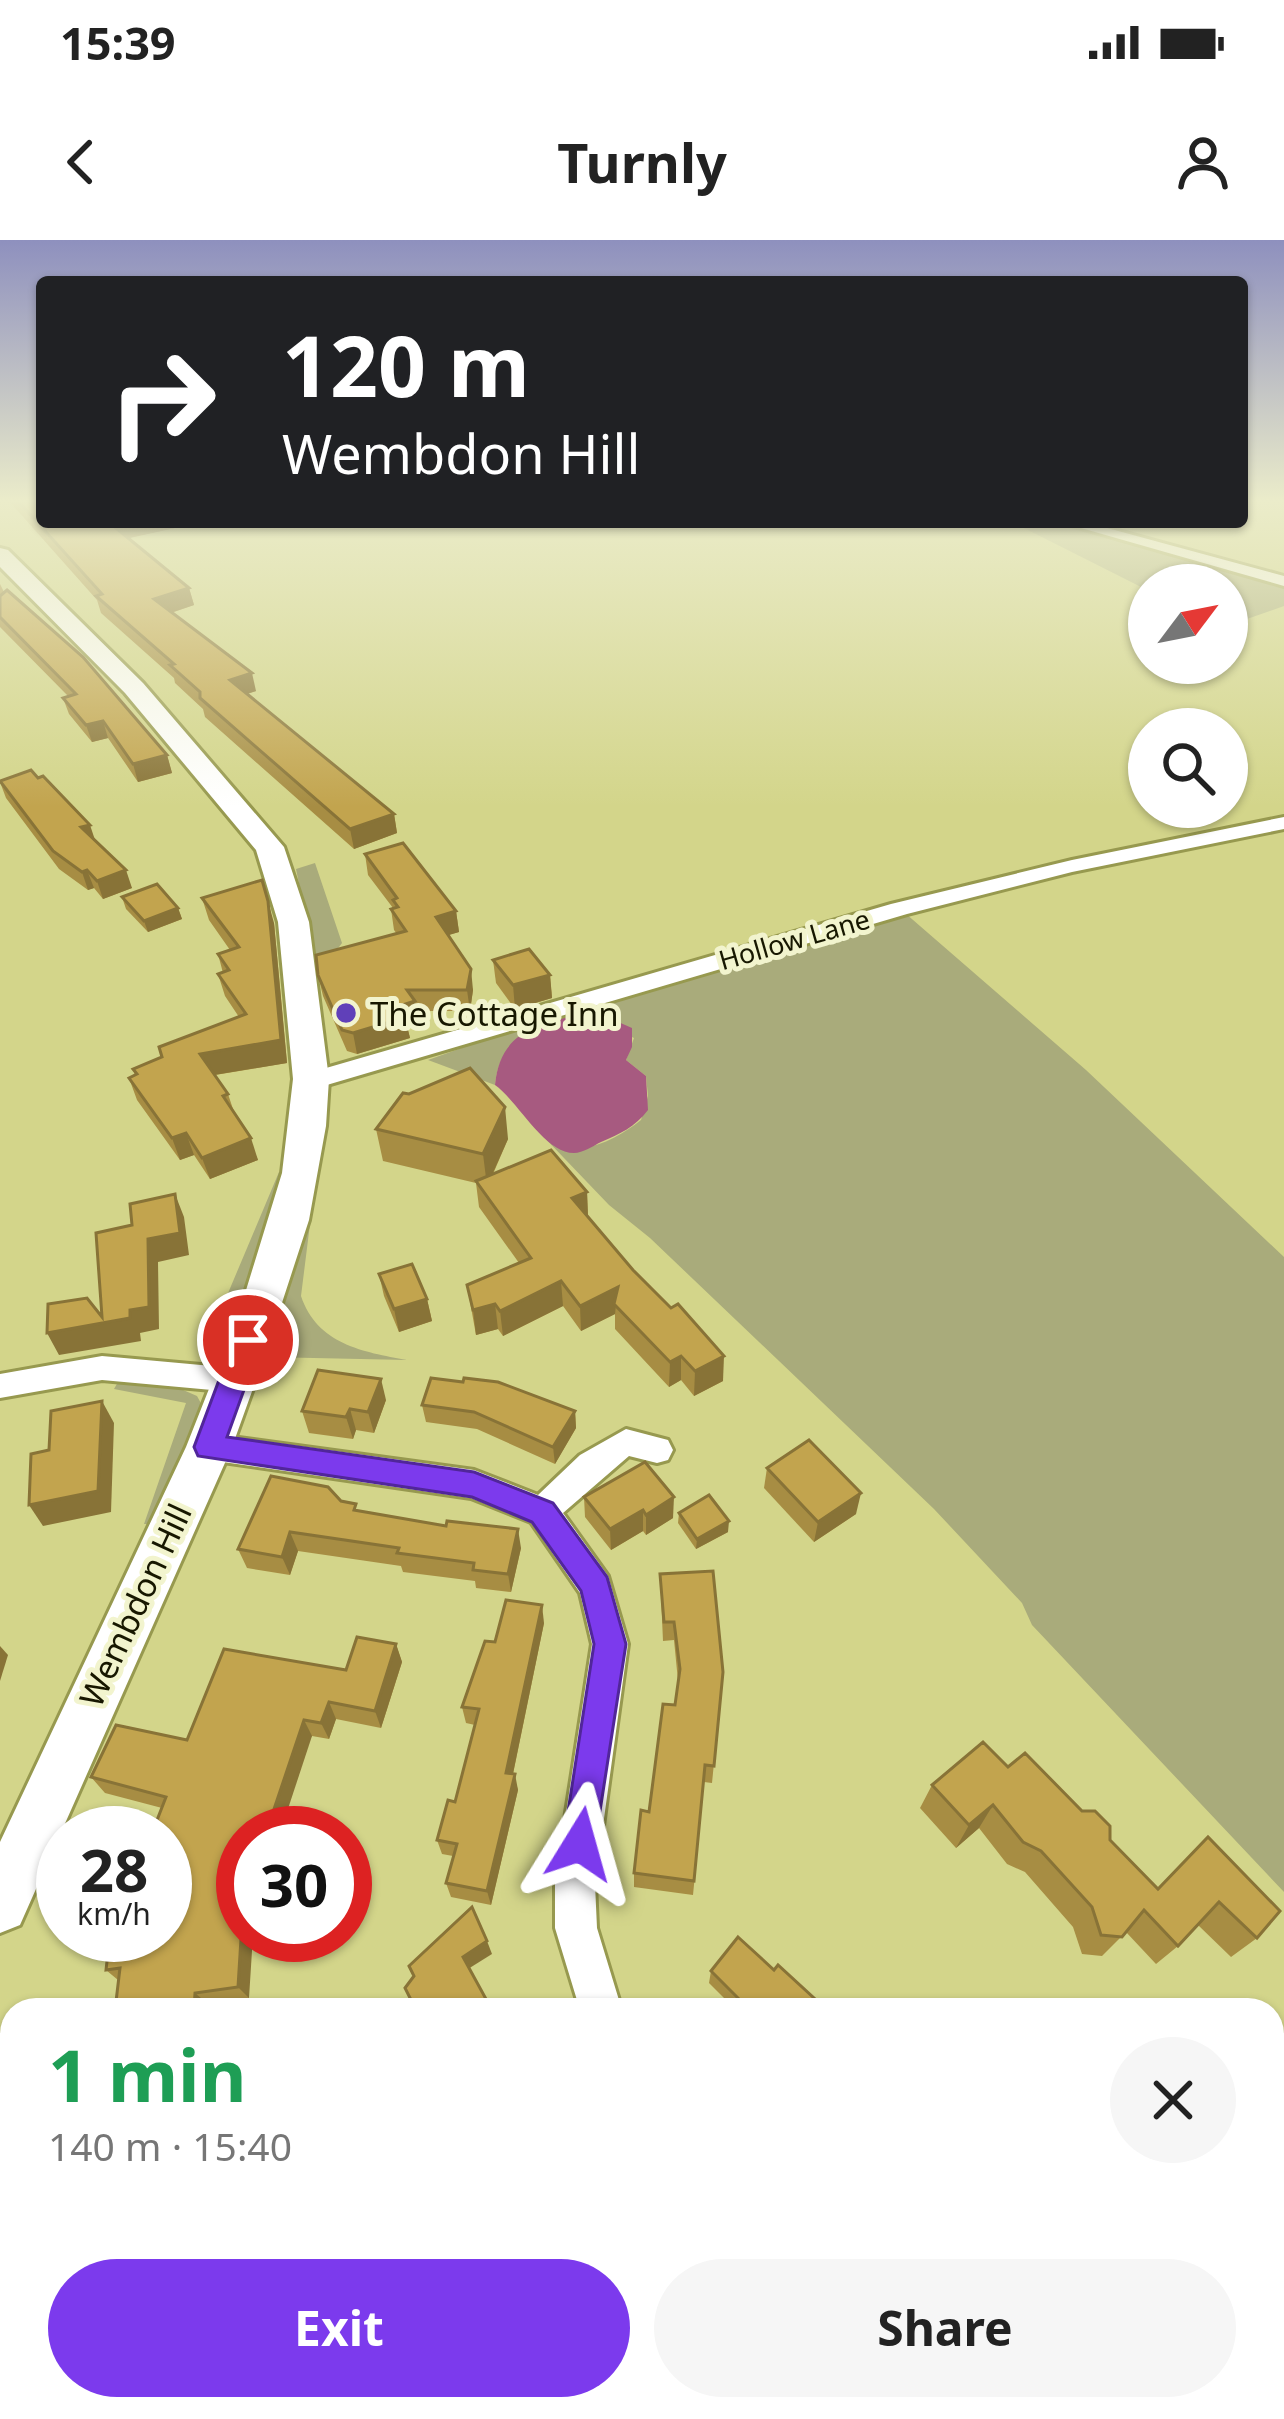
<!DOCTYPE html>
<meta charset="utf-8">
<style>
:root{--surface:#fff;--page:#f6f6f6;--text:#222;--muted:#767676;--accent:#7c3aed}
body{margin:0;font-family:"Noto Sans",sans-serif;background:var(--page);color:var(--text);height:100vh;display:flex;flex-direction:column;font-size:45px;white-space:nowrap}
*{box-sizing:border-box;margin:0}
p{font-size:39px;color:var(--muted)}
.icon{flex:none;width:66px;height:66px;fill:none;stroke:currentColor;stroke-width:2;stroke-linecap:round;stroke-linejoin:round}
.map{position:relative;flex:1;overflow:hidden}
.panel{position:absolute;left:0px;top:1758px;width:1284px;height:423px;display:flex;flex-direction:column;background:var(--surface);border-radius:36px 36px 0 0;box-shadow:0 3px 9px #0004}
.panel>*{flex:none}
.banner{position:absolute;left:36px;top:36px;width:1212px;height:252px;border-radius:12px;box-shadow:0 3px 9px #0004;background:#202124;color:#fff;overflow:hidden}
.needle{width:78px;rotate:58deg}
.controls{position:absolute;left:1128px;top:324px;display:grid;gap:24px}
.controls a{display:grid;place-items:center;width:120px;height:120px;border-radius:50%;background:var(--surface);box-shadow:0 3px 9px #0004;font-size:60px}
.speed{position:absolute;left:36px;top:1566px;display:flex;gap:24px;font-size:60px;font-weight:700;text-align:center}
.speed>*{display:grid;place-content:center;width:156px;height:156px;border-radius:50%;background:var(--surface);box-shadow:0 3px 9px #0004;line-height:1}
.speed small{font-size:30px;font-weight:400}
.speed .limit{border:18px solid #d22;background:#fff;color:#111}
.pin{position:absolute;display:grid;place-items:center;width:102px;height:102px;color:#fff;margin:-51px;border:6px solid #fff;border-radius:50%;box-shadow:0 3px 12px #0007}
.me{position:absolute;width:132px;margin:-66px;rotate:8deg;stroke-linejoin:round;filter:drop-shadow(0 0 9px #0008)}
.turn{display:flex;align-items:center;gap:42px;height:252px;padding:0 48px;font-size:54px}
.turn .icon{width:156px;height:156px;stroke-width:2.5}
.turn b{display:block;font-size:84px;line-height:102px}
.round{display:grid;place-items:center;flex:none;width:126px;height:126px;border-radius:63px;background:var(--page)}
.headline{display:flex;align-items:center;justify-content:space-between;height:204px;padding:0 48px}
h1{font-size:72px;font-weight:700;line-height:90px;color:#1e9e55}
.primary-button{display:flex;gap:24px;margin-top:auto;padding:24px 48px}
.primary-button a{flex:1;height:138px;border-radius:72px;background:var(--accent);color:#fff;font-size:48px;font-weight:700;line-height:138px;text-align:center}
.primary-button a+a{background:var(--page);color:var(--text)}
.status{display:flex;justify-content:space-between;align-items:center;height:84px;padding:0 60px;background:var(--surface);direction:ltr}
.status svg{height:33px;fill:currentColor}
header{display:flex;justify-content:space-between;align-items:center;height:156px;padding:0 48px;background:var(--surface);font-size:54px;font-weight:700}
.map>svg:first-child{display:block}
.green{fill:#a9ab7b}
.water{fill:#a75a80}
.lines{fill:none;stroke-linecap:round;stroke-linejoin:round}
.minor-casing{stroke:#97994f;stroke-width:6}
.secondary-casing{stroke:#97994f;stroke-width:6}
.minor{fill:#fff;fill-rule:evenodd}
.secondary{fill:#fff;fill-rule:evenodd}
.wall{fill:#a78d43}
.shaded-wall{fill:#887337}
.building{fill:#c2a44e;stroke:#887337;stroke-width:3}
.route{fill:#7c3aed;stroke:#51269a;stroke-width:3}
.poi-dot{fill:#6040b9;stroke:#f2f4ce;stroke-width:4.5}
.labels{text-anchor:middle;dominant-baseline:central;stroke-width:10;stroke-linejoin:round;paint-order:stroke}
.far-street-label{font-size:27px;fill:#171700;stroke:#f2f4ce}
.poi-label{font-size:33px;fill:#171700;stroke:#f2f4ce;text-anchor:start}
.street-label{font-size:33px;fill:#171700;stroke:#f2f4ce}
</style>
<div class="status"><b>15:39</b><svg viewBox="0 0 49 12"><path d="M0 12V9h3v3zM5 12V6h3v6zM10 12V3h3v9zM15 12V0h3v12zM26 1h20v11H26zM47 4h2v5h-2z"/></svg></div>
<header><svg class="icon" aria-label="back" viewBox="0 0 24 24"><path d="M15 5l-7 7 7 7"/></svg>Turnly<svg class="icon" aria-label="person" viewBox="0 0 24 24"><circle cx="12" cy="8" r="4"/><path d="M4 21q1-7 8-7t8 7"/></svg></header>
<div class="map">
<svg width="1284" height="2179" viewBox="0 0 1284 2179">
<rect width="100%" height="100%" fill="#d3d58a"/>
<!-- green -->
<g class="green">
<path d="M1012 282H1063L1207 327 1284 343V366L1227 386V345H1149V351Z"/>
<path d="M315 623 342 703 330 719 337 731 318 737 296 629Z"/>
<path d="M905 673 1086 830 1284 1017V1652L1032 1385 1022 1363 934 1269 650 998 609 965 541 894C572 922 612 903 641 880L648 856 646 836 626 820 634 798 582 773C541 786 499 795 495 845L428 820 518 788Z"/>
<path d="M279 932 285 934 243 1072H235L222 1104 202 1115Z"/>
<path d="M312 968 301 1056C317 1104 363 1112 407 1120L267 1117Z"/>
<path d="M118 1142 174 1146 197 1156 203 1167 153 1284H144L186 1163 114 1149Z"/>
<path d="M429 2169H1006L1015 2179H422Z"/>
</g>
<!-- water -->
<path class="water" d="M593 771 632 788V807L626 820 646 836 648 870C635 887 620 894 601 902 593 906 583 913 574 913 544 913 518 861 495 845 500 788 544 782 593 771Z"/>
<g class="lines">
<defs>
<g id="minor">
<path d="M1060 282H1085L1284 336V346Z"/>
<path d="M1284 577V589L1072 632 907 674 320 847H302L298 841 302 835 891 664 1072 620Z"/>
<path d="M102 1116 234 1128 245 1131 249 1140 245 1149 234 1152 102 1140 0 1158V1134Z"/>
<path d="M626 1189 668 1200 673 1210 668 1220 657 1223 629 1216 563 1273 608 1336 628 1404 595 1644 597 1688 622 1770H580L555 1688V1644L592 1404 580 1353 531 1282 471 1258 209 1220 198 1216 193 1207 198 1198 209 1194 474 1230 538 1255 580 1215Z"/>
</g>
<path id="secondary" d="M0 308 8 310 143 443 284 607 309 682 329 839 326 886 309 980 264 1118 232 1207 20 1685 0 1693V1602L186 1207 239 1073 282 933 293 839 278 682 256 610 125 453 0 327Z"/>
</defs>
<!-- minor casing -->
<use href="#minor" class="minor-casing"/>
<!-- secondary casing -->
<use href="#secondary" class="secondary-casing"/>
<!-- minor -->
<use href="#minor" class="minor"/>
<!-- secondary -->
<use href="#secondary" class="secondary"/>
</g>
<!-- wall -->
<g class="wall">
<path d="M9 261H42V282H183L184 286 128 298 189 348 194 365 171 373 256 451 247 454 394 574 397 593 354 609 205 477 203 469 175 443 174 438 101 373 97 360Z"/>
<path d="M0 344 4 352 167 515 172 533 138 542 108 498 92 502 69 474 63 458 68 456 0 387Z"/>
<path d="M0 542 96 602 132 648 103 659 94 648 88 650 59 629 6 558Z"/>
<path d="M365 614 456 671 459 692 448 695 473 750 470 771H417L419 782 407 786 410 798 357 814 347 811 323 756 318 735 397 694 394 690 391 669 393 668 368 635Z"/>
<path d="M122 657 178 668 182 679 148 692 126 669Z"/>
<path d="M202 658 274 683 287 823 215 835 228 854 234 872 258 920 210 939 194 915 180 920 137 860 129 838 135 835 133 829 162 817 239 777 225 756 218 734 223 733 218 714 230 710 209 680Z"/>
<path d="M493 720 550 735 552 758 515 769 496 743Z"/>
<path d="M376 889 508 899 493 934 587 952 588 977 723 1141 694 1156 681 1140 669 1147 615 1089V1074L581 1091 563 1066 503 1096 498 1089 476 1095 467 1045 519 1023 479 967 476 943 383 921Z"/>
<path d="M379 1034 427 1059 432 1081 399 1092 384 1056Z"/>
<path d="M386 1160 374 1193 356 1190 353 1199 309 1193 302 1171Z"/>
<path d="M422 1165 575 1171 576 1188 555 1224 477 1189 426 1182Z"/>
<path d="M767 1228 856 1274 814 1302 764 1248Z"/>
<path d="M584 1257 673 1278 646 1295 643 1291 611 1310 585 1277Z"/>
<path d="M341 1261 358 1270 521 1308 511 1352 476 1348 475 1341 403 1332 401 1326 298 1311 290 1335 247 1328 238 1309Z"/>
<path d="M679 1273 728 1292 696 1309 678 1283Z"/>
<path d="M660 1334 723 1432 712 1543 704 1542 693 1655 634 1647V1633L675 1465 678 1441 674 1400 663 1401Z"/>
<path d="M544 1383 513 1534 518 1550 491 1665 451 1657 446 1643 453 1616 442 1614 437 1600 455 1562 475 1485 466 1483 462 1467 495 1402Z"/>
<path d="M396 1404 402 1422 381 1488 336 1479 329 1499 312 1496 243 1593V1695L249 1758 208 1764 118 1740 106 1730 165 1695 162 1568 105 1553 91 1537 187 1500 346 1430Z"/>
<path d="M1008 1527 1110 1600 1157 1649 1208 1597 1257 1698 1231 1717 1198 1685 1178 1706 1156 1724 1126 1692 1102 1716 1082 1714 1073 1687 1025 1632 1007 1624 979 1588 956 1608 920 1568 932 1545Z"/>
<path d="M774 1730 827 1770H736L709 1743 711 1731Z"/>
</g>
<!-- shaded-wall -->
<g class="shaded-wall">
<path d="M121 282H183L184 286 116 301 111 284Z"/>
<path d="M189 348 194 365 158 377 154 359Z"/>
<path d="M252 433 256 451 234 458 230 440Z"/>
<path d="M103 481 108 498 92 502 86 485Z"/>
<path d="M167 515 172 533 138 542 133 524Z"/>
<path d="M394 574 397 593 354 609 350 589Z"/>
<path d="M90 585 96 603 81 587Z"/>
<path d="M87 630 94 648 88 650 82 632Z"/>
<path d="M126 630 132 648 103 659 97 641Z"/>
<path d="M268 661 274 683 287 823 208 836 200 814 281 800Z"/>
<path d="M178 668 182 679 148 692 144 681Z"/>
<path d="M456 671 459 692 439 698 436 677Z"/>
<path d="M471 729 473 750 470 771 467 750Z"/>
<path d="M550 735 552 758 515 769 513 745Z"/>
<path d="M415 761 419 782 407 786 410 798 357 814 353 793 399 766Z"/>
<path d="M505 867 508 899 487 946 483 914Z"/>
<path d="M186 893 194 915 180 920 172 898Z"/>
<path d="M251 898 258 920 210 939 202 918Z"/>
<path d="M587 952 588 977 572 958Z"/>
<path d="M175 954 184 977 189 1015 158 1022 159 1089 140 1093 141 1101 59 1115 47 1093 130 1070 148 999Z"/>
<path d="M561 1041 563 1066 503 1096 500 1071Z"/>
<path d="M618 1047 615 1074 581 1091 580 1066Z"/>
<path d="M427 1059 432 1081 399 1092 394 1069Z"/>
<path d="M495 1064 498 1089 476 1095 473 1070Z"/>
<path d="M681 1116V1140L669 1147 670 1122Z"/>
<path d="M724 1116 723 1141 694 1156 695 1131Z"/>
<path d="M381 1139 386 1160 374 1193 368 1172Z"/>
<path d="M102 1161 114 1183 111 1272 43 1286 29 1265Z"/>
<path d="M350 1169 356 1190 353 1199 346 1177Z"/>
<path d="M575 1171 576 1188 555 1224 553 1207Z"/>
<path d="M861 1253 856 1274 814 1302 818 1282Z"/>
<path d="M674 1257 673 1278 646 1295V1275Z"/>
<path d="M643 1270V1291L611 1310 610 1289Z"/>
<path d="M729 1281 728 1292 696 1309 697 1299Z"/>
<path d="M518 1289 521 1308 511 1352 508 1334Z"/>
<path d="M290 1292 298 1311 290 1335 282 1317Z"/>
<path d="M542 1365 544 1383 510 1548 506 1533Z"/>
<path d="M396 1404 402 1422 381 1488 375 1471Z"/>
<path d="M0 1406 8 1415 0 1441Z"/>
<path d="M329 1462 336 1479 329 1499 321 1483Z"/>
<path d="M304 1480 312 1496 280 1593H266Z"/>
<path d="M515 1534 518 1550 491 1665 487 1651Z"/>
<path d="M993 1565 979 1588 956 1608 969 1585Z"/>
<path d="M243 1666V1695H253L249 1758 238 1747Z"/>
<path d="M487 1701 492 1714 468 1729 463 1717Z"/>
<path d="M195 1753 208 1764 207 1770H194Z"/>
<path d="M0 1868 9 1872 8 1928 0 1925Z"/>
<path d="M35 2169H56L58 2179H38Z"/>
</g>
<!-- building -->
<g class="building">
<path d="M18 261H42V282H121L111 284 189 348 154 359 252 433 230 440 394 574 350 589 200 458V452L170 425 174 424 96 356 102 354Z"/>
<path d="M7 350 83 417 167 515 133 524 103 481 86 485 63 458 76 454 0 377V356Z"/>
<path d="M31 530 38 538 43 536 90 585 81 587 126 630 97 641 87 630 82 632 53 611 0 541Z"/>
<path d="M403 603 456 671 436 677 471 729 467 750H407L415 761 399 766 406 777 353 793 342 790 318 735 316 715 406 691 391 669 398 667 393 660 397 658 365 614Z"/>
<path d="M262 640 268 661 281 800 200 814 228 854 223 856 251 898 202 918 186 893 172 898 129 838 137 834 133 829 162 817 159 807 246 774 218 734 229 730 218 714 239 707 202 658Z"/>
<path d="M157 644 178 668 144 681 122 657Z"/>
<path d="M529 709 550 735 513 745 493 720Z"/>
<path d="M470 828 505 867 483 914 376 889 403 853 409 854Z"/>
<path d="M551 910 587 952 572 958 633 1030 671 1068 678 1064 724 1116 695 1131 681 1116 670 1122 614 1064 618 1047 580 1066 561 1041 500 1071 495 1064 473 1070 467 1045 531 1018 476 941Z"/>
<path d="M175 954 180 993 148 999 149 1067 130 1070V1078L47 1093 48 1064 87 1058 102 1077 96 993 132 985 130 964Z"/>
<path d="M412 1024 427 1059 394 1069 379 1034Z"/>
<path d="M318 1130 381 1139 368 1172 350 1169 346 1177 302 1171Z"/>
<path d="M431 1138 463 1142 464 1138 498 1142 575 1171 553 1207 474 1172 422 1165Z"/>
<path d="M102 1161 98 1251 29 1265 31 1214 49 1210 51 1171Z"/>
<path d="M809 1200 861 1253 818 1282 767 1228Z"/>
<path d="M645 1222 674 1257 646 1275 643 1270 610 1289 584 1257Z"/>
<path d="M271 1236 328 1247 341 1261 356 1264 354 1270 446 1286 447 1281 518 1289 508 1334 473 1330 474 1323 397 1313 399 1308 290 1292 282 1317 238 1309Z"/>
<path d="M709 1255 729 1281 697 1299 679 1273Z"/>
<path d="M713 1331 723 1432 714 1526 705 1525 694 1641 634 1633 641 1570 649 1572 663 1464 675 1465 680 1429 674 1382H664L660 1334Z"/>
<path d="M506 1360 542 1365 506 1533 515 1534 487 1651 446 1643 457 1604 437 1600 448 1560 455 1562 479 1469 462 1467 485 1401 495 1402Z"/>
<path d="M357 1397 396 1404 375 1471 329 1462 321 1483 304 1480 266 1593H243V1666L238 1747 195 1753 194 1770H115L120 1728 106 1730 110 1695H165V1593H152L166 1557 91 1537 116 1485 187 1500 224 1409 346 1430Z"/>
<path d="M983 1502 1008 1527 1025 1513 1082 1571H1095L1110 1586V1600L1158 1649 1208 1597 1280 1671 1257 1698 1219 1662 1178 1706 1144 1670 1122 1697 1101 1695 1092 1667 1041 1611 1023 1602 993 1565 969 1585 932 1545Z"/>
<path d="M472 1667 487 1701 463 1717 492 1770H416L405 1748 414 1736 409 1726Z"/>
<path d="M738 1697 774 1730 778 1725 827 1770H741L745 1765 711 1731Z"/>
<path d="M12 1914V2169H35L38 2179H0V1918Z"/>
</g>
<!-- sky -->
<linearGradient id="sky" x2="0" y2="1"><stop stop-color="#8e90be"/><stop offset="0.46" stop-color="#ebecca"/><stop offset="1" stop-color="#ebecca" stop-opacity="0"/></linearGradient>
<rect width="1284" height="567" fill="url(#sky)"/>
<!-- route -->
<path class="route" d="M248 1089 262 1100 227 1197 474 1232 553 1263 607 1337 626 1404 593 1616 580 1621 568 1616 563 1604 594 1404 581 1351 532 1282 472 1257 198 1216 194 1207 234 1100Z"/>
<!-- markers -->
<circle class="poi-dot" cx="346" cy="773" r="12"/>
<g class="labels">
<!-- far-street labels -->
<g class="far-street-label">
<text transform="translate(794 699) rotate(-16)">Hollow Lane</text>
</g>
<!-- poi labels -->
<g class="poi-label">
<text x="370" y="773">The Cottage Inn</text>
</g>
<!-- street labels -->
<g class="street-label">
<text transform="translate(135 1365) rotate(-65)">Wembdon Hill</text>
</g>
</g>
</svg>
<div class="controls">
<a><svg class="needle" viewBox="-14 -14 28 28"><path d="M0-13l5 13h-10z" fill="#e53935"/><path d="M0 13l5-13h-10z" fill="#767676"/></svg></a>
<a><svg class="icon" aria-label="search" viewBox="0 0 24 24"><circle cx="10" cy="10" r="6"/><path d="M15 15l6 6"/></svg></a>
</div>
<div class="speed"><div>28<small>km/h</small></div><div class="limit">30</div></div>
<div class="pin" style="left:248px;top:1100px;background:#d93025"><svg class="icon" aria-label="arrive" viewBox="0 0 24 24"><path d="M6 21V4h12l-3 4 3 4H6"/></svg></div>
<svg class="me" style="left:580px;top:1604px" viewBox="-20 -20 40 40"><path d="M0-17L14 15 0 8-14 15z" fill="#7c3aed" stroke="#fff" stroke-width="4"/></svg>
<div class="banner">
<div class="turn"><svg class="icon" aria-label="right" viewBox="0 0 24 24"><path d="M7 20v-9h11M14 6l5 5-5 5"/></svg><div><b>120 m</b>Wembdon Hill</div></div>
</div>
<section class="panel">
<div class="headline"><div><h1>1 min</h1><p>140 m · 15:40</p></div><a class="round"><svg class="icon" aria-label="close" viewBox="0 0 24 24"><path d="M6 6l12 12M18 6L6 18"/></svg></a></div>
<div class="primary-button"><a>Exit</a><a>Share</a></div>
</section>
</div>
